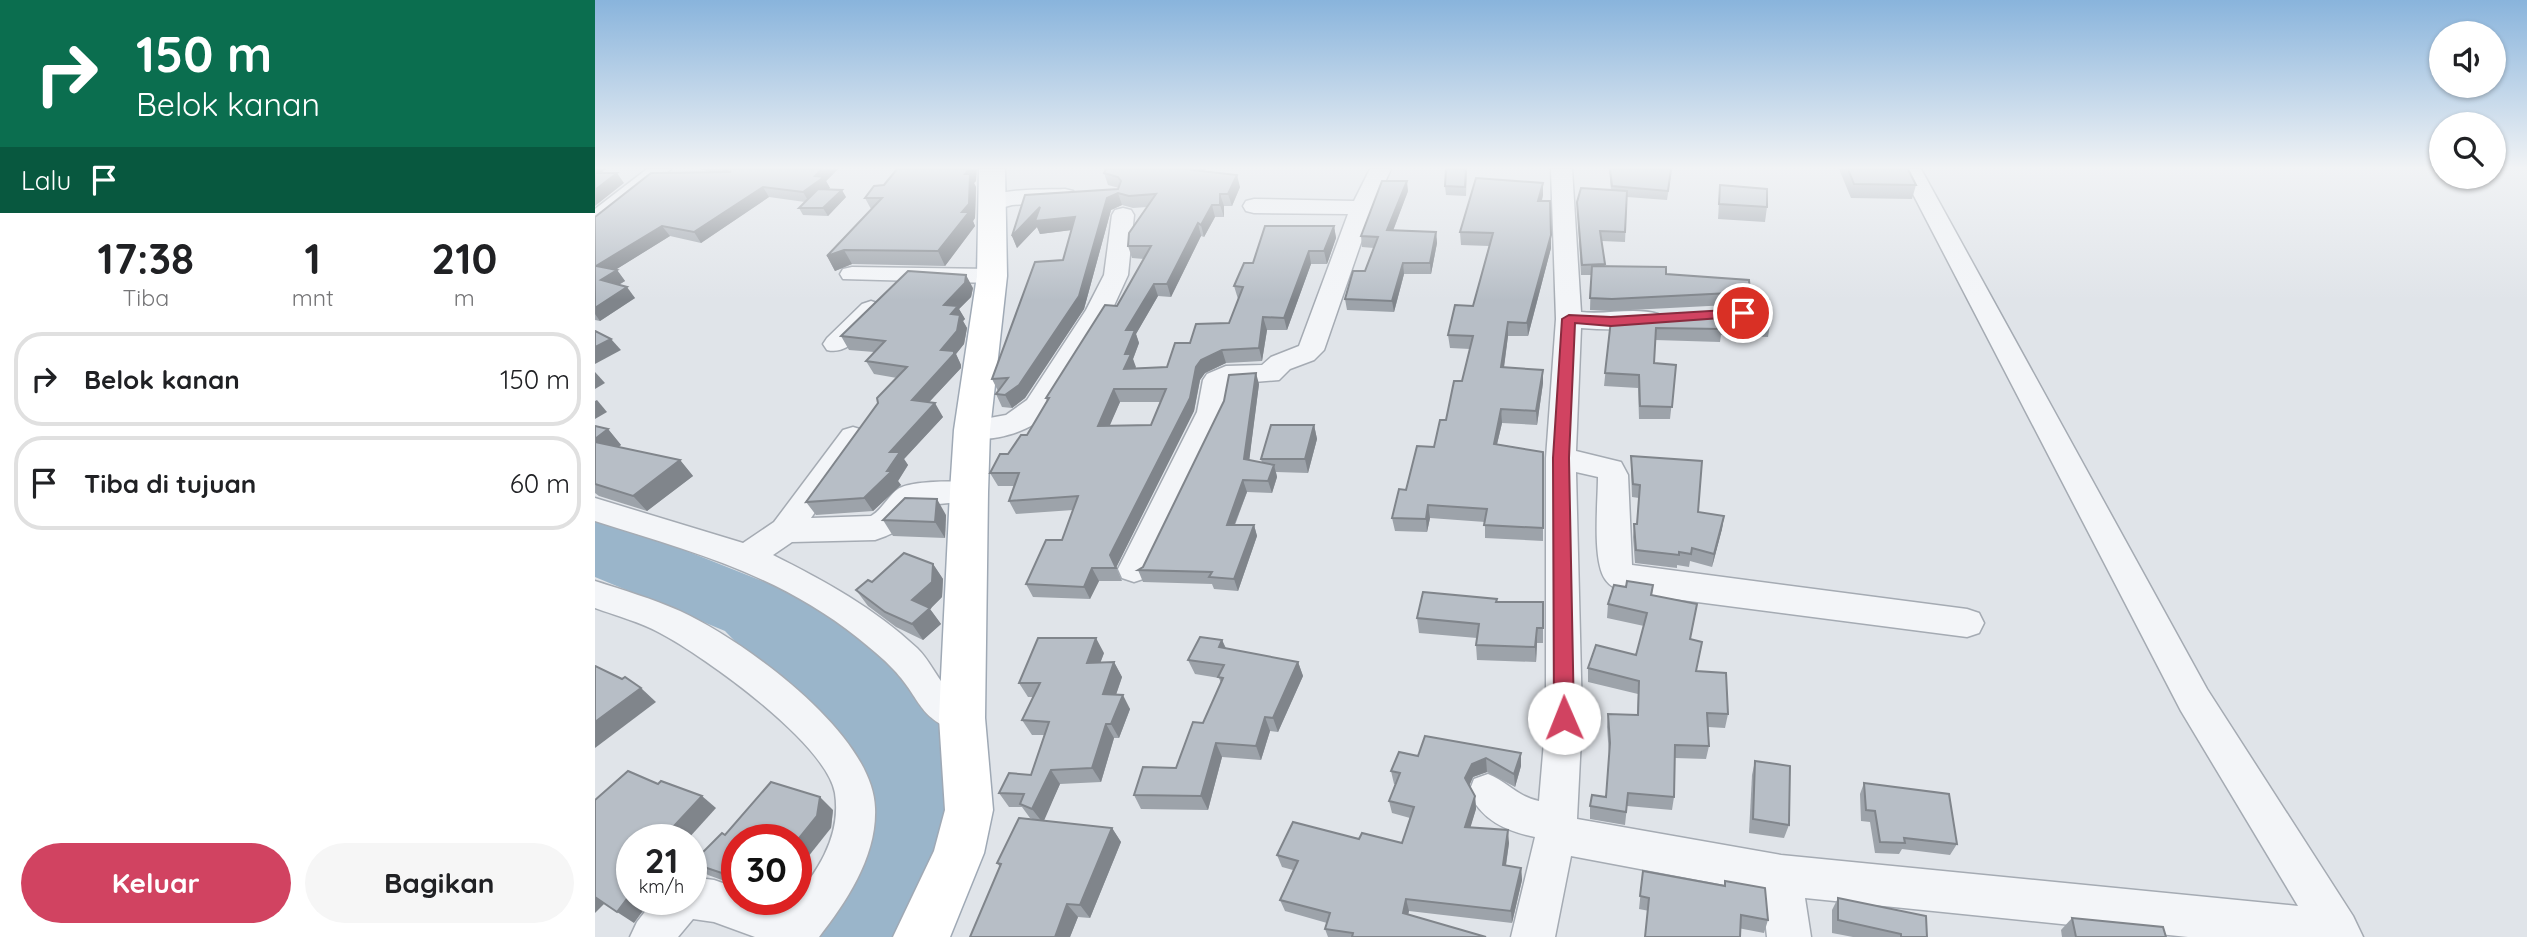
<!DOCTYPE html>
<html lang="id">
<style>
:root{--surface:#fff;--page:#f6f6f6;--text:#202124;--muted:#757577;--line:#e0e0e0;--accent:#d14361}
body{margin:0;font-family:Quicksand,sans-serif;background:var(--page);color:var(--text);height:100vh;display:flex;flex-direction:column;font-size:26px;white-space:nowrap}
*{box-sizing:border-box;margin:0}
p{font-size:23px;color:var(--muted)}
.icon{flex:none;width:38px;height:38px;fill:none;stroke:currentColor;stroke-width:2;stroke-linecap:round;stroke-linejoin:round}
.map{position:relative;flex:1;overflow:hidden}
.sheet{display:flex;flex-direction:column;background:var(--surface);width:595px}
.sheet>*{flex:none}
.banner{background:#0b6e4f;color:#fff;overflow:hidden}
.tools{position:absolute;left:1834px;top:21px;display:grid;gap:14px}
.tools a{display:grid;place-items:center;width:77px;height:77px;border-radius:50%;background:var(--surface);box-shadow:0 2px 5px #0004;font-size:35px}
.speed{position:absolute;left:21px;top:824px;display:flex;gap:14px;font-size:35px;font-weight:700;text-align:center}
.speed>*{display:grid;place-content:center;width:91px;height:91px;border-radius:50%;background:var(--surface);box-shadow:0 2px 5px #0004;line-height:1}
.speed small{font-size:18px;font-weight:400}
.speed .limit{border:10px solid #d22;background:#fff;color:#111}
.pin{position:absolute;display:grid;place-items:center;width:60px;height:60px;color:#fff;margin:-30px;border:4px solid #fff;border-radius:50%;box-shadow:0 2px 7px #0007}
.me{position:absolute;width:77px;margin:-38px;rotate:359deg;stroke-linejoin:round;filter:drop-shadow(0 0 5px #0008)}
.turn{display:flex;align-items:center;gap:24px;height:147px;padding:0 21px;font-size:32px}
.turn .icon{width:91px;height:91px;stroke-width:2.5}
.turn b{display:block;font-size:49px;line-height:60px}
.then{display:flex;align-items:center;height:66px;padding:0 21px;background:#0003;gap:14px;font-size:26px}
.eta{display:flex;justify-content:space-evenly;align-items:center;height:119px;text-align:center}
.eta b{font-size:42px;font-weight:700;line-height:49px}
.button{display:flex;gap:14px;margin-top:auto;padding:14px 21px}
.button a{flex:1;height:80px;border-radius:42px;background:var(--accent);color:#fff;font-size:28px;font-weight:700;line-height:80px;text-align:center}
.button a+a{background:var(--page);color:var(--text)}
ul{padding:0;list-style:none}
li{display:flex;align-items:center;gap:21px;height:94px;margin:0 14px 10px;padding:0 7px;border:4px solid var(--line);border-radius:28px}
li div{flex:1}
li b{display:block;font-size:26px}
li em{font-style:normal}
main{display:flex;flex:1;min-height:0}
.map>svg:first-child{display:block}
.water{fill:#9ab5ca}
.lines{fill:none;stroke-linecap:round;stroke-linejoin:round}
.minor-casing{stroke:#a5abb3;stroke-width:3}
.major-casing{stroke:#9fa9b5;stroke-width:3}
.minor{fill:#f3f5f8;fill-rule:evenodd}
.major{fill:#fff;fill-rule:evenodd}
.wall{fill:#9da3aa;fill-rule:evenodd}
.shaded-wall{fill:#80858b}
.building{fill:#b7bec6;stroke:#80858b;stroke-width:2;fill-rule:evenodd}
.route{fill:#d14361;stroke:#882c3f;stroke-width:2}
</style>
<main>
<section class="sheet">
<div class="banner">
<div class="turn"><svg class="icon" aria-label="right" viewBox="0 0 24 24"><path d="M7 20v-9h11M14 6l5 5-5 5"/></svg><div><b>150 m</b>Belok kanan</div></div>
<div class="then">Lalu<svg class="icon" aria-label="arrive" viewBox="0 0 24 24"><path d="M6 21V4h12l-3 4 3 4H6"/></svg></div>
</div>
<div class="eta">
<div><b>17:38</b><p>Tiba</p></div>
<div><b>1</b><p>mnt</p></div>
<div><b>210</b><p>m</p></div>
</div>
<ul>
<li><svg class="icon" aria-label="right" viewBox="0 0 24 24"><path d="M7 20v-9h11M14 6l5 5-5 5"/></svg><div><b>Belok kanan</b></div><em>150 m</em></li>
<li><svg class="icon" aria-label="arrive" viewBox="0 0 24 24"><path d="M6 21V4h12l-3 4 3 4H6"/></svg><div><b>Tiba di tujuan</b></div><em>60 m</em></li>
</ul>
<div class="button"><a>Keluar</a><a>Bagikan</a></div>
</section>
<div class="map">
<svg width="1932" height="937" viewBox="0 0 1932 937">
<rect width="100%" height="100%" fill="#e0e4e9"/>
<!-- water -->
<path class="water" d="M0 519 54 536 180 586 235 616 300 662 348 716 364 783 312 937H217L265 863 273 778 130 631 0 577Z"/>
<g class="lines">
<defs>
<g id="minor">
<path d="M52 169H76L8 225 0 227V209Z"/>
<path d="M775 169H796L778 208 729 350 719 360 695 369 684 380 635 384 630 412 551 578 539 582 527 578 523 569 602 412 608 380 612 374 631 366 667 365 676 357 704 346 753 214 659 213 651 211 648 206 651 201 659 199 759 201Z"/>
<path d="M956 169H977L986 312C1011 315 1039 307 1063 314L1067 319 1063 324C1039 331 1011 330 986 328L981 451 1026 462 1033 475 1037 565 1372 609 1384 613 1389 623 1384 633 1372 637 1033 593C1024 590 1015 587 1010 579 997 560 1003 502 1003 477L981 472 987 718 982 819 1186 855 1703 906 1586 711 1305 169H1326L1612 689 1758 916 1768 937H1593L1210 898 1216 937H1172L1167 892 976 856 960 937H916L940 837C911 831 886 820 874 792L879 779 893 774C913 782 921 796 944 801L951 718V458L961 319Z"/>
<path d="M470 189 478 191 481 196 478 201 417 205 395 211 387 209 384 204C396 187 450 190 470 189Z"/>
<path d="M528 208 536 210 539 215 533 275 517 310 452 414C434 433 392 444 367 437L363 430 367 423 411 415 432 400 491 310 509 275 517 215 520 210Z"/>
<path d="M257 267 397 269 406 271 409 276 406 281 397 283 248 279 245 274 248 269Z"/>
<path d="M276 301 285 304 289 309 285 314C270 329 255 356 232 350L228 344 232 338 267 304Z"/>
<path d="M258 427 268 430 272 437 216 518 276 516C287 510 293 496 303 489 316 480 370 480 385 484L389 492 385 500 323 506 302 531 291 536 280 540 197 542 178 555C230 581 279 608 322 648 336 661 343 682 358 695 369 705 379 703 385 718L380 729 367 734C321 717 328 701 299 670 288 658 275 648 263 638 183 574 95 551 0 521V498L148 543 179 522 248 430Z"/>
<path d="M0 581C28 590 58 599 85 611 148 640 278 733 280 808 282 856 252 901 224 937H160L119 922 98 919 83 937H35L42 922 59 900H96V877L119 880 142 888V900H174L194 907C220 874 247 839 240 793 231 743 109 656 65 633 45 622 22 616 0 608Z"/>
</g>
<path id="major" d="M384 169H410L412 276 395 430 393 492 390 718 398 810 389 853 355 937H298L339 851 350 810 344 718 355 492 359 430 382 276Z"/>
</defs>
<!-- minor casing -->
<use href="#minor" class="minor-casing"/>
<!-- major casing -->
<use href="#major" class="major-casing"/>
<!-- minor -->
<use href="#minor" class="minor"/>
<!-- major -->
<use href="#major" class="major"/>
</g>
<!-- wall -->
<g class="wall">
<path d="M104 169H243L231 181 235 188 232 190 251 197 233 216 208 215 204 208 210 202 174 197 106 243 75 236 20 270H22L30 281 24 285 40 298 5 321 0 320V217L115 172Z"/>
<path d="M511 169H611L609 172 645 187 637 206H629V217H620L609 237 606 236 576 297 563 296 541 334 544 343 538 359 540 368 572 367 595 343 634 323 644 299H643L639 286 658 263 739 226 741 238 732 264H716L692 330H672L667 361 631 363 610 373 605 380 599 411 521 567 527 581H504L495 599 438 597 431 584 467 540 478 510 421 514 414 501 420 486H403L395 473 432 435 452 402 451 398 522 306 549 259 537 258 533 246 552 207 538 208 527 205 516 210 489 309 430 398 417 408 407 407 401 394 403 391 397 379 468 260 476 230 445 234 442 227 422 248 417 236 523 189 524 188 513 185 509 173ZM525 402H565L556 425 514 426Z"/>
<path d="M872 169 871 196 851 195 850 186Z"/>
<path d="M1014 169H1077L1072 200 1032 197 1030 242 1007 241 1010 267 1071 274 1155 292 1153 304 1016 311 995 310 996 275H986L982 202 1016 190Z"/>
<path d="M1244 169H1313L1321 185 1317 199 1256 198Z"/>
<path d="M381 181 379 183 381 187 380 218 378 221 380 226 350 266 257 264 240 271 232 256 276 209 270 198Z"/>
<path d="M948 183V195L947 201 956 248 933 336H913L909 368 948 370V383L942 425 907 423 902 444 948 452V541L890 538V522L835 518 832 532 800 531 797 518 811 490 839 447 867 381 875 349 855 348 853 335 878 306 894 246 866 245 865 232Z"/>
<path d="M1125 185 1172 207 1170 222 1123 219Z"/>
<path d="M813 191 798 231 841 232 842 243 836 274H809L799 312 752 310 750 299 770 271 779 248 767 247 766 236Z"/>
<path d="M378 288 376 297 364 309 370 319 368 321 372 328 369 344 361 354 366 365V368L334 402 348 417 309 459 313 465 303 481 306 485 278 511 221 515 211 502 302 378 279 374 271 361 279 352 254 350 246 336Z"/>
<path d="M1016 320 1175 324 1173 337 1126 335 1125 342 1060 340 1059 363 1081 365 1075 419H1044L1043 388 1009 386Z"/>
<path d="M664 384 654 460 667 463 666 459 719 425 722 439 713 473 681 472 682 477 677 493 652 492 640 525H659L662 536 643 591 619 589 617 584 548 582 543 570 548 567Z"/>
<path d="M0 426 13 429 26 445 23 447 85 460 98 476 52 511 4 496 0 493Z"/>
<path d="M1036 456 1103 512 1129 516 1127 529 1117 567 1095 561 1094 567 1082 565V568L1040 563 1038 537 1039 524H1042L1044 498 1037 497 1036 469Z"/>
<path d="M351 515 350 538 298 536 288 520Z"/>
<path d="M338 564 348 579 347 597 335 609 346 624 328 640 301 627 273 606 261 590 277 582Z"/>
<path d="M1058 585 1057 595 1096 639 1107 642 1101 671 1133 714 1130 728 1113 727 1114 746 1111 759 1080 758 1079 797 1077 810 1032 806 1030 825 995 819V806L1011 797 1014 755 1012 727 1013 714 1042 715 1043 694 993 682V668L1041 655 1049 626 1012 618 1013 604 1031 587Z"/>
<path d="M902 602H948V643H942L941 662 882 660 881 645 882 638 824 633 822 618Z"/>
<path d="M627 640 631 648 703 662 708 676 683 732 675 731 666 760 627 757 613 810 546 809 539 795 581 768 608 723 626 683 624 678 600 674 593 660Z"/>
<path d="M509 653 505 663 519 662 527 677 521 695 535 709 524 738H519L506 782 465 784 448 821 517 828 526 842 495 918 483 917 475 937H375L405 867 402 863 440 820 435 818 427 807H414L404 793 436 775 449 735H437L427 720 438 697H433L424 683Z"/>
<path d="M830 736 926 766 920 787 892 772 878 777 874 786 880 796 881 809 875 827 914 843 911 866 926 868 927 880 917 923 814 911 813 914 891 937H733L730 929 732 923 690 911 685 900 698 870 687 867 682 855 764 839 807 843 815 818 797 813 794 801 800 784H799L796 771 823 756Z"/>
<path d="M1160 761 1194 825 1189 838 1154 833 1157 775Z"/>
<path d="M1269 783 1362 844 1355 855 1307 849 1304 854 1280 853 1275 822 1266 821 1265 794Z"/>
<path d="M238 810 236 828 142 840V888L135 883 113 875 97 863 130 835Z"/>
<path d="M1048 871 1129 886 1130 881 1173 920 1169 933 1044 909Z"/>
<path d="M1243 898 1332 937H1258L1237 933V910Z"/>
<path d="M181 900H196L193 904Z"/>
<path d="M1477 918 1571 937H1467L1466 930Z"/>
</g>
<!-- shaded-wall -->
<g class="shaded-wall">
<path d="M0 169H11L0 177Z"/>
<path d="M227 169H243L231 181 235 188 214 202 208 192 220 176Z"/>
<path d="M374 169H382L381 181 379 183 381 187 380 218 378 221 380 226 350 266 343 251 367 212 370 174Z"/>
<path d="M599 169H611L601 183 597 170Z"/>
<path d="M22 173 29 183 0 206V190Z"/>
<path d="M642 175 645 187 637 206 633 194Z"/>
<path d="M812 181 813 191 794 241 792 230Z"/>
<path d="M948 183V195L943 214V201Z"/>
<path d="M168 187 174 197 106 243 99 232Z"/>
<path d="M247 190 251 197 233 216 228 208Z"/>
<path d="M523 193 527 205 516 210 489 309 430 398 417 408 410 395 512 198Z"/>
<path d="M625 194 629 206V217L625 205Z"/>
<path d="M617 205 620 217 609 237 606 225Z"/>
<path d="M445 207 480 217 485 229 445 234 442 227 422 248 417 236Z"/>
<path d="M603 223 606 236 576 297 572 284Z"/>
<path d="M67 226 75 236 9 277 1 266Z"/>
<path d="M739 226 741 238 732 264 729 251Z"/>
<path d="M841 232 842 243 836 274 835 263Z"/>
<path d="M956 235V248L933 336 932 323Z"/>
<path d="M249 250 257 264 240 271 232 256Z"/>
<path d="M714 251 716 264 692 330 689 318Z"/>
<path d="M808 263 809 274 799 312 797 301Z"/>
<path d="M22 270 30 281 14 290 6 280Z"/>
<path d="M371 275 378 288 376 297 364 309 370 319 368 321 372 328 369 344 361 354 366 365V368L324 413 317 400 346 350 349 305Z"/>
<path d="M559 284 563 296 541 334 544 343 538 359 541 367 534 382 529 369 531 330Z"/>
<path d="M32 287 40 298 5 321 0 314V308Z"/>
<path d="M668 317 672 330 667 361 664 348Z"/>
<path d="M913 322V336L907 381 906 367Z"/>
<path d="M16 339 26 350 0 364V347Z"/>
<path d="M627 350 631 363 610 373 605 380 599 411 521 568 515 555 601 367 606 360Z"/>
<path d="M948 370V383L942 425 941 411Z"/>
<path d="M0 372 10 383 0 389Z"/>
<path d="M661 373 664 384 653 470 649 459Z"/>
<path d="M519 389 525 402 509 439 503 426Z"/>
<path d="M2 400 12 412 0 419V401Z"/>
<path d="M340 403 348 417 309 459 313 465 303 481 306 485 278 511 269 498 292 471 295 452Z"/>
<path d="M906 409 907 423 899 457V444Z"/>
<path d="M719 425 722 439 713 473 710 459Z"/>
<path d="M13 429 26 445 10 457 0 445V439Z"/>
<path d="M85 460 98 476 52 511 38 496Z"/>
<path d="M679 465 682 477 677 493 673 481Z"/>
<path d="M648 480 652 492 635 536 632 525Z"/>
<path d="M342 499 351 515 350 538 340 522Z"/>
<path d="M833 505 835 518 832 532 831 519Z"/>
<path d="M1129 516 1127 529 1117 567 1119 554Z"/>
<path d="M659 525 662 536 643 591 639 579Z"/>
<path d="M338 564 348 579 347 597 335 609 346 624 328 640 317 624V600Z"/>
<path d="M497 568 504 581 495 599 489 587Z"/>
<path d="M942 628V643L941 662 940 647Z"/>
<path d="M501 638 509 653 500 677 492 663Z"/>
<path d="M627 640 633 654 624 647Z"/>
<path d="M519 662 527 677 516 709 508 694Z"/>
<path d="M703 662 708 676 683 732 678 718Z"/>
<path d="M46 688 61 702 0 748V722Z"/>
<path d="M528 695 535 709 524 738 516 724Z"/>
<path d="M670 717 675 731 666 760 661 746Z"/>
<path d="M511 724 519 738 506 782 497 768Z"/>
<path d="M621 743 627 757 613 810 606 796Z"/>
<path d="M926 753V766L920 787 919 774Z"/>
<path d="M891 758 892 772 878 777 872 791 870 778 877 764Z"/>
<path d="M456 770 465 784 448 823 437 809Z"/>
<path d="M107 796 121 808 92 840H66Z"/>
<path d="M880 796 881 809 872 839 870 827Z"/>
<path d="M225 797 238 810 236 828 201 872V842Z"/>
<path d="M517 828 526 842 495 918 485 905Z"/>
<path d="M913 830 914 843 909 877 908 865Z"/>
<path d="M926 868 927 880 917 923 916 911Z"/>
<path d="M201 876 209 882 201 893Z"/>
<path d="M37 892V900H56L39 923 22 912Z"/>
<path d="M0 897 10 903 0 913Z"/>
<path d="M811 899 814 911 811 924 808 913Z"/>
<path d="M188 900H196L193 904Z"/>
<path d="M472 904 483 917 475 937H460Z"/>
</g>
<!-- building -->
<g class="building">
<path d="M125 169H227L220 176 229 177 208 192 168 187 99 232 67 226 1 266 22 270 6 280 32 287 0 308V217L56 173 136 172Z"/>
<path d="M302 169H374L370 174H375L374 204 367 212H374L343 251 249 250 232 256 287 198H270L279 186 289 185Z"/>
<path d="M511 169H599L597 170 642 175 633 194H625V205H617L606 225 603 223 572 284H559L531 330H540L530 354H536L529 369 572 367 580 343H595L601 324 634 323 648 287 639 286 649 263H658L670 226H739L729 251H714L689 318 668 317 664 348 627 350 606 360 601 367 595 398 515 555 521 568H497L489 587 431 584 451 540H467L483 496 414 501 424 473H395L405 454H413L426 435H432L454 398H451L510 305 522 306 556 246H533L534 233 561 194 534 196 523 193 512 198 484 296 424 385 410 395 401 394 413 378 397 379 440 262 468 260 480 217 440 221 445 207 417 236 430 195 523 189 526 181 523 177 509 173ZM519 389H571L556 425 503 426Z"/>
<path d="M851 169H871L870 187 850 186Z"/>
<path d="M1015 169H1076L1073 191 1017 186Z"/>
<path d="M1253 169H1313L1321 185 1259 184Z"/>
<path d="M0 173H22L0 190Z"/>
<path d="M881 178 948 183 943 201H955L956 235 932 323 913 322 906 367 948 370 941 411 906 409 899 444 948 452V528L889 525 892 509 833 505 831 519 797 518 804 489 811 490 822 446 839 447 845 420H851L859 381H867L878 336 853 335 860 305 878 306 898 233 865 232Z"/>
<path d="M787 181H812L792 230 841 232 835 263H808L797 301 750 299 758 271H770L783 237 766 236Z"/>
<path d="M1125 185 1172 189V207L1124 204Z"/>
<path d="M986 188 1032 191 1030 232 1005 231 1010 264 987 265 982 202Z"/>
<path d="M223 189 247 190 228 208H204Z"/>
<path d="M997 266 1071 267V274L1154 280 1155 292 1017 299 995 298Z"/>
<path d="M313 271 371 275 370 283 349 305 363 306 356 314 365 315 362 331 346 350 359 351V354L317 400 340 403 295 452H305L292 471H297L269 498 211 502 283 403 282 398 312 367 271 361 290 341 246 336Z"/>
<path d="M1165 299 1174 300 1175 324 1126 322 1127 329 1061 328 1059 363 1081 365 1077 407 1045 406 1044 375 1010 373 1016 320 1150 311 1161 307Z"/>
<path d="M0 331 16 339 0 347Z"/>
<path d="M661 373 649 459 679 465 673 481 648 480 632 525H659L639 579 614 577 617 572 543 570 548 567 629 401 634 375Z"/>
<path d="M676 425H719L710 459H666Z"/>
<path d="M0 426 13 429 0 439Z"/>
<path d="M0 442 85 460 38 496 0 484Z"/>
<path d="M1036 456 1107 461 1103 512 1129 516 1119 554 1097 548 1096 554 1084 552V555L1041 550 1039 524H1042L1045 485 1038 484Z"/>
<path d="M310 498 342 499 340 522 288 520Z"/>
<path d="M309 553 338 564 337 582 317 600 335 608 317 624 290 612 261 590 273 580 277 582Z"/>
<path d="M1032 581 1058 585 1056 595 1102 604 1095 639 1107 642 1101 671 1131 673 1133 714 1112 713 1114 746 1080 745 1079 797 1033 793 1031 812 995 806 997 795 1011 797 1015 743 1013 714 1043 715 1044 681 993 668 1001 645 1041 655 1052 613 1013 604 1019 585 1031 587Z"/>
<path d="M828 592 902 599 901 602H948V628H942L940 647 881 645 884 624 822 618Z"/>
<path d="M605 637 627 640 624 647 703 662 678 718 670 717 661 746 621 743 606 796 539 795 548 767 581 768 598 722 608 723 628 678 623 677 629 665 593 660Z"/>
<path d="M443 638H501L492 663 519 662 508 694 528 695 516 724H511L497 768 456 770 437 809 425 804 429 794 404 793 414 773 436 775 454 722 427 720 445 683H424Z"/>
<path d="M0 666 27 679 30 677 46 688 0 722Z"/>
<path d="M830 736 926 753 919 774 891 758 877 764 870 778 880 796 870 827 913 830 908 865 926 868 916 911 811 899 808 913 891 937H757L758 933 730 929 735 913 685 900 703 861 682 855 698 822 764 839 767 833 807 843 819 807 794 801 805 773 796 771 804 752 823 756Z"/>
<path d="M1160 761 1195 766 1194 825 1158 819Z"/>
<path d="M33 771 63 784 66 781 107 796 66 840H37V892L22 912 0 897V800Z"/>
<path d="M176 782 225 797 222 816 201 842V840H142V884L129 878 127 873 97 863 127 833 130 835Z"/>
<path d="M1269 783 1354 794 1362 844 1309 838 1310 843 1285 842 1280 811 1271 810Z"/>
<path d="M424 818 517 828 485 905 472 904 460 937H375L406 864 402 863Z"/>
<path d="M1048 871 1130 886V881L1170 888 1173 920 1146 915 1145 937H1050L1054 898 1045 896Z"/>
<path d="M1243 898 1331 916 1332 937H1306V934L1243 920Z"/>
<path d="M1477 918 1568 927 1571 937H1481Z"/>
</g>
<!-- sky -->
<linearGradient id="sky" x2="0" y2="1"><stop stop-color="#89b4dc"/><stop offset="0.56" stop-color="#f1f3f5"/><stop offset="1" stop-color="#f1f3f5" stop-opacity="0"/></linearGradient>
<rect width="1932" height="300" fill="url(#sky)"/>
<!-- route -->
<path class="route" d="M1148 309 1153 311V316L1016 326 980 323 974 458 979 718 976 724 969 726 962 724 959 718 958 458 967 319 974 315 1016 317Z"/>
</svg>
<div class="tools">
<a><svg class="icon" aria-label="sound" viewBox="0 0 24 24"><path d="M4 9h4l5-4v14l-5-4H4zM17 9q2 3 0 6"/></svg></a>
<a><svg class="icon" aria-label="search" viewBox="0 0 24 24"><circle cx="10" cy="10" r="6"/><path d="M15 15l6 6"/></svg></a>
</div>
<div class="speed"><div>21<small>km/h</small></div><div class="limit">30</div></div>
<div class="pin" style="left:1148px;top:313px;background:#d93025"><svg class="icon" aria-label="arrive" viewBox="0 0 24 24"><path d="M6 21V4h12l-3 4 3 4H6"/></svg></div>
<svg class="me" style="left:969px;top:718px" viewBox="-20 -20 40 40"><circle r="19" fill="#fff"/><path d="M0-13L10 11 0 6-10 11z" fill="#d14361"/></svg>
</div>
</main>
